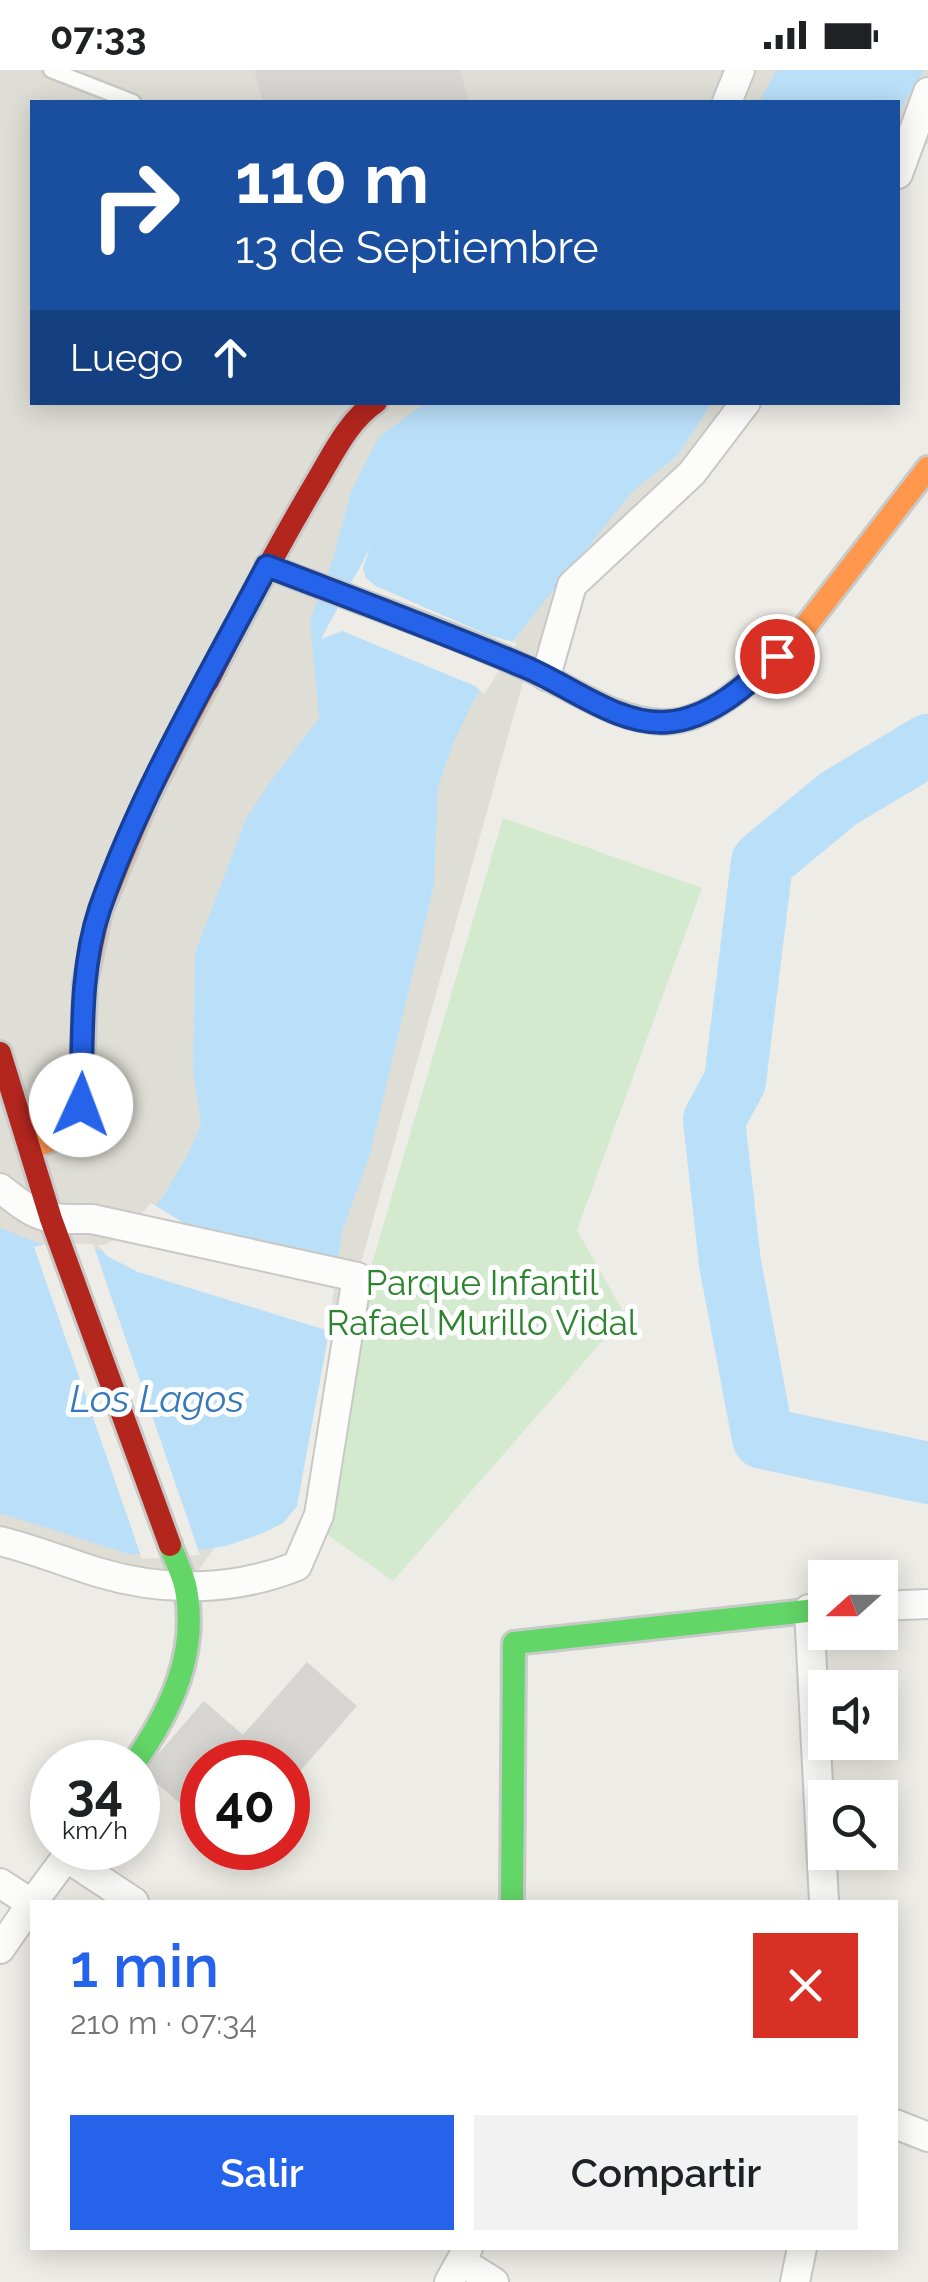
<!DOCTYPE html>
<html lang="es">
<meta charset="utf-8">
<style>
:root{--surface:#fff;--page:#f2f2f2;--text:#202124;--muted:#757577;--accent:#2563eb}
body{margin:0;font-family:Raleway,sans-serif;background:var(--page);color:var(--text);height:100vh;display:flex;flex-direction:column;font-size:38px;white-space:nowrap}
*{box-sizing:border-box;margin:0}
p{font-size:32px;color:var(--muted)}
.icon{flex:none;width:55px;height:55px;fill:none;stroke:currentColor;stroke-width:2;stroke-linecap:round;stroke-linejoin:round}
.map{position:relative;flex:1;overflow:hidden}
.sheet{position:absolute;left:30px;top:1830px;width:868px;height:350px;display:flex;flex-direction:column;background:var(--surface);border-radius:0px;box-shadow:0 5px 25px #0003}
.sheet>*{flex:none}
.guide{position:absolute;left:30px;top:30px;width:870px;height:305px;border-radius:0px;box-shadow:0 5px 25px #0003;background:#1a4fa0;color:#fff;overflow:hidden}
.needle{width:65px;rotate:249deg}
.controls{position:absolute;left:808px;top:1490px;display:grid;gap:20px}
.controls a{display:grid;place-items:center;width:90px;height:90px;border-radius:0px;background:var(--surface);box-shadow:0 5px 25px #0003;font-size:50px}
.speed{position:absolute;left:30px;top:1670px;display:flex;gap:20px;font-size:50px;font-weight:700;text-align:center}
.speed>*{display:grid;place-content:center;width:130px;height:130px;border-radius:50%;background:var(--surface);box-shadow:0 5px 25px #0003;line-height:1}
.speed small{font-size:25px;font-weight:400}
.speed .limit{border:15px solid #d22;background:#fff;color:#111}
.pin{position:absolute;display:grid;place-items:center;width:85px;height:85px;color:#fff;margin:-42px;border:5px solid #fff;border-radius:50%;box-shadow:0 2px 10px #0007}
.me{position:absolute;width:110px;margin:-55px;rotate:2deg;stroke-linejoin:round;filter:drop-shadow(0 0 8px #0008)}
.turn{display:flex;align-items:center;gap:35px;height:210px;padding:0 40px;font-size:45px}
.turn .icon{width:130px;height:130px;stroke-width:2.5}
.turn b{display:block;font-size:70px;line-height:85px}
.then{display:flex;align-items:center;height:95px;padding:0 40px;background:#0003;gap:20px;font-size:38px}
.round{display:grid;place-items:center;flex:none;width:105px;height:105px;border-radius:0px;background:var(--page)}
.headline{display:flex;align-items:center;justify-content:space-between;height:170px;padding:0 40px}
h1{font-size:60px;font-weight:600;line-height:75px;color:var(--accent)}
.cta{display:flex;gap:20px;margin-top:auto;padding:20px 40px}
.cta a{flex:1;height:115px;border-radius:0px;background:var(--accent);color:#fff;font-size:40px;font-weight:600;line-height:115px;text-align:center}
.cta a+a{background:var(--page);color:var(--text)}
.status{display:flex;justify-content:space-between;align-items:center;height:70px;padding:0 50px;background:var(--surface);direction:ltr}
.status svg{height:28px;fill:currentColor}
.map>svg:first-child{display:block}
.education{fill:#dfded6}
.green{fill:#d3eacf}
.water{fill:#badff8}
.pier{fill:#edece6}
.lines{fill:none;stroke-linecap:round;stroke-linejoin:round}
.river{stroke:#badff8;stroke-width:62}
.building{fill:#d6d5d1}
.lane-casing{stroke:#c8c9c7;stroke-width:19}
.street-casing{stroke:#c8c9c7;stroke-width:32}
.fast-casing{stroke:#c8cac8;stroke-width:28}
.slow-casing{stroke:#c8cac8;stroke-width:28}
.jam-casing{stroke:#c8cac8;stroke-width:28}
.lane{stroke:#fcfcfb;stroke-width:14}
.street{stroke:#fcfcfb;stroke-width:28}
.fast{stroke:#63d668;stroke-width:22}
.slow{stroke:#ff974d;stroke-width:22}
.jam{stroke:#b3261e;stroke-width:22}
.route-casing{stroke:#184099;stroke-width:25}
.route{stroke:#2563eb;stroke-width:18}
.labels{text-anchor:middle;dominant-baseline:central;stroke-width:10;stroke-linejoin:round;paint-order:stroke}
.park-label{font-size:35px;fill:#2c842f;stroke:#fff}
.water-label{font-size:38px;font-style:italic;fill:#3679bb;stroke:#fff}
</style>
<div class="status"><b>07:33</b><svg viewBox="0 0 49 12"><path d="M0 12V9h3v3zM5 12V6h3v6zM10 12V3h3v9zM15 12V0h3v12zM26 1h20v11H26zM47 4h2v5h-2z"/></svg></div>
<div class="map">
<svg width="928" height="2212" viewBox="0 0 928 2212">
<rect width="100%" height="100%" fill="#edece6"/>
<!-- education -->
<path class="education" d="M0 0H928V73L898 113V32H32V332L730 333 527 598 357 1207 329 1261 315 1337 186 1518 0 1468Z"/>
<!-- green -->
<path class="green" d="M503 748 702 818 577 1160 625 1245 393 1511 325 1463 366 1214Z"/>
<!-- water -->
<g class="water">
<path d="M777 0H924L898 43V32H759Z"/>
<path d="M425 333H712L678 385 632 422 512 572 472 633 452 676 438 717 434 814 370 1084 342 1162 329 1261 297 1436 283 1453 263 1463 226 1476 170 1484H129L0 1443V1158L52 1178 106 1180 124 1171 163 1127 187 1086 201 1055 193 1001 195 883 246 749 268 715 319 648 310 551 334 486 351 422 378 368Z"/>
</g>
<!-- pier -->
<g class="pier">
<path d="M370 478 363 498 366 508 376 516 488 565 517 573 484 624 475 616 342 561 321 569Z"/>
<path d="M151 1133 184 1153 338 1187 329 1261 138 1202 107 1186 98 1175H105L120 1167Z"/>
<path d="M51 1173 93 1174 200 1485 142 1489 34 1177Z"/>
</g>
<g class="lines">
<!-- river -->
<path class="river" d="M928 675 838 729 762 792 735 1011 714 1050 730 1193 763 1368 928 1403"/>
</g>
<!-- building -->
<g class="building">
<path d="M254 0H460L469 32H263Z"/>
<path d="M307 1592 357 1636 288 1715V1692H202V1753L143 1701 204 1631 243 1665Z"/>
</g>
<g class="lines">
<defs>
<path id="lane" d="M51 0 133 32"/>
<g id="street">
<path d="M727 32 740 0"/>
<path d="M898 104 928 22"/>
<path d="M546 606 572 515 692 403 746 332"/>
<path d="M0 1118C41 1150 41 1149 92 1149L357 1207 319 1445 297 1496C233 1522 163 1522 97 1502 65 1492 33 1479 0 1471"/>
<path d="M880 1536 928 1534"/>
<path d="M809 1539 824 1832"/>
<path d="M66 1787 134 1832"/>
<path d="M0 1813 32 1834"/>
<path d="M33 1832 73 1778"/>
<path d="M0 1879 32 1833"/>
<path d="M895 2054 928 2067"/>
<path d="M462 2192 494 2212"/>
<path d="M449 2212 468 2178"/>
<path d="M795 2212 802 2178"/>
</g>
<g id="fast">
<path d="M267 496C354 530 444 560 529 599 572 618 614 650 662 652 707 653 748 614 778 585"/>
<path d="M135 1692C171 1640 198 1584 186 1519 183 1504 175 1489 170 1475"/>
<path d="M512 1832 514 1573 825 1539"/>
</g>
<g id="slow">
<path d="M778 585 802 561 928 398"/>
<path d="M31 1078 65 1064 81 1035 85 912 100 841 147 728 208 611"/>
</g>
<g id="jam">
<path d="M208 611C241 546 275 482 312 419 330 390 347 351 376 332"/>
<path d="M0 983 51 1149 170 1475"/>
</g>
</defs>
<!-- lane casing -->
<use href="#lane" class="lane-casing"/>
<!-- street casing -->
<use href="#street" class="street-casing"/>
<!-- fast casing -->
<use href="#fast" class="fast-casing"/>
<!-- slow casing -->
<use href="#slow" class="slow-casing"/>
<!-- jam casing -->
<use href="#jam" class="jam-casing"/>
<!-- lane -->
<use href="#lane" class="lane"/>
<!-- street -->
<use href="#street" class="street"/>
<!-- fast -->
<use href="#fast" class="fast"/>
<!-- slow -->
<use href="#slow" class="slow"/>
<!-- jam -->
<use href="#jam" class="jam"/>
</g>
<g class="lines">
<defs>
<path id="route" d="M81 1035C83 970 79 900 100 838 141 721 209 606 267 496 353 529 440 561 525 597 569 615 618 656 667 652 710 649 748 615 777 586"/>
</defs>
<!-- route casing -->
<use href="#route" class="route-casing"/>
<!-- route -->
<use href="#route" class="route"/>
</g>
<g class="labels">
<!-- park labels -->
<g class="park-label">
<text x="482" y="1212">Parque Infantil<tspan x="482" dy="40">Rafael Murillo Vidal</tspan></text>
</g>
<!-- water labels -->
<g class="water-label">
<text x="157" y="1328">Los Lagos</text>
</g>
</g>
</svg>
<div class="controls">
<a><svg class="needle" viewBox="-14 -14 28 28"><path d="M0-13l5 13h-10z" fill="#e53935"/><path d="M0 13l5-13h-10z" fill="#757577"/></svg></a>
<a><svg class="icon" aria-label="sound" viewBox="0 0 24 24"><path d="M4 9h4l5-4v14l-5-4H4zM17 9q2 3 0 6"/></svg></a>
<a><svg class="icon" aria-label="search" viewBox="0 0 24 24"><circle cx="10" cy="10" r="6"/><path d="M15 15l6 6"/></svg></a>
</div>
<div class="speed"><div>34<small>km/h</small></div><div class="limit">40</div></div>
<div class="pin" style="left:777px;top:586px;background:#d93025"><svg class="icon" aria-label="arrive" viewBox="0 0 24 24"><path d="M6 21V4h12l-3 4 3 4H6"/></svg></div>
<svg class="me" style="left:81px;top:1035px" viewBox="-20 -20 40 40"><circle r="19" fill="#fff"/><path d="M0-13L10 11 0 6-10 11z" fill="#2563eb"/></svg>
<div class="guide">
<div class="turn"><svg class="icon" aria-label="right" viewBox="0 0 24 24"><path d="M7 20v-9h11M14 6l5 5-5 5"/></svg><div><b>110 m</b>13 de Septiembre</div></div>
<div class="then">Luego<svg class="icon" aria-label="ahead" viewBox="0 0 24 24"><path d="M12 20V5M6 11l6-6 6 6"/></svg></div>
</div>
<section class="sheet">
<div class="headline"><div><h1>1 min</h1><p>210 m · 07:34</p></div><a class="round" style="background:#d93025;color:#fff"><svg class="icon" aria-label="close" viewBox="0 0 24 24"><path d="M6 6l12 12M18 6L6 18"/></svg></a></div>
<div class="cta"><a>Salir</a><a>Compartir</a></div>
</section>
</div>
